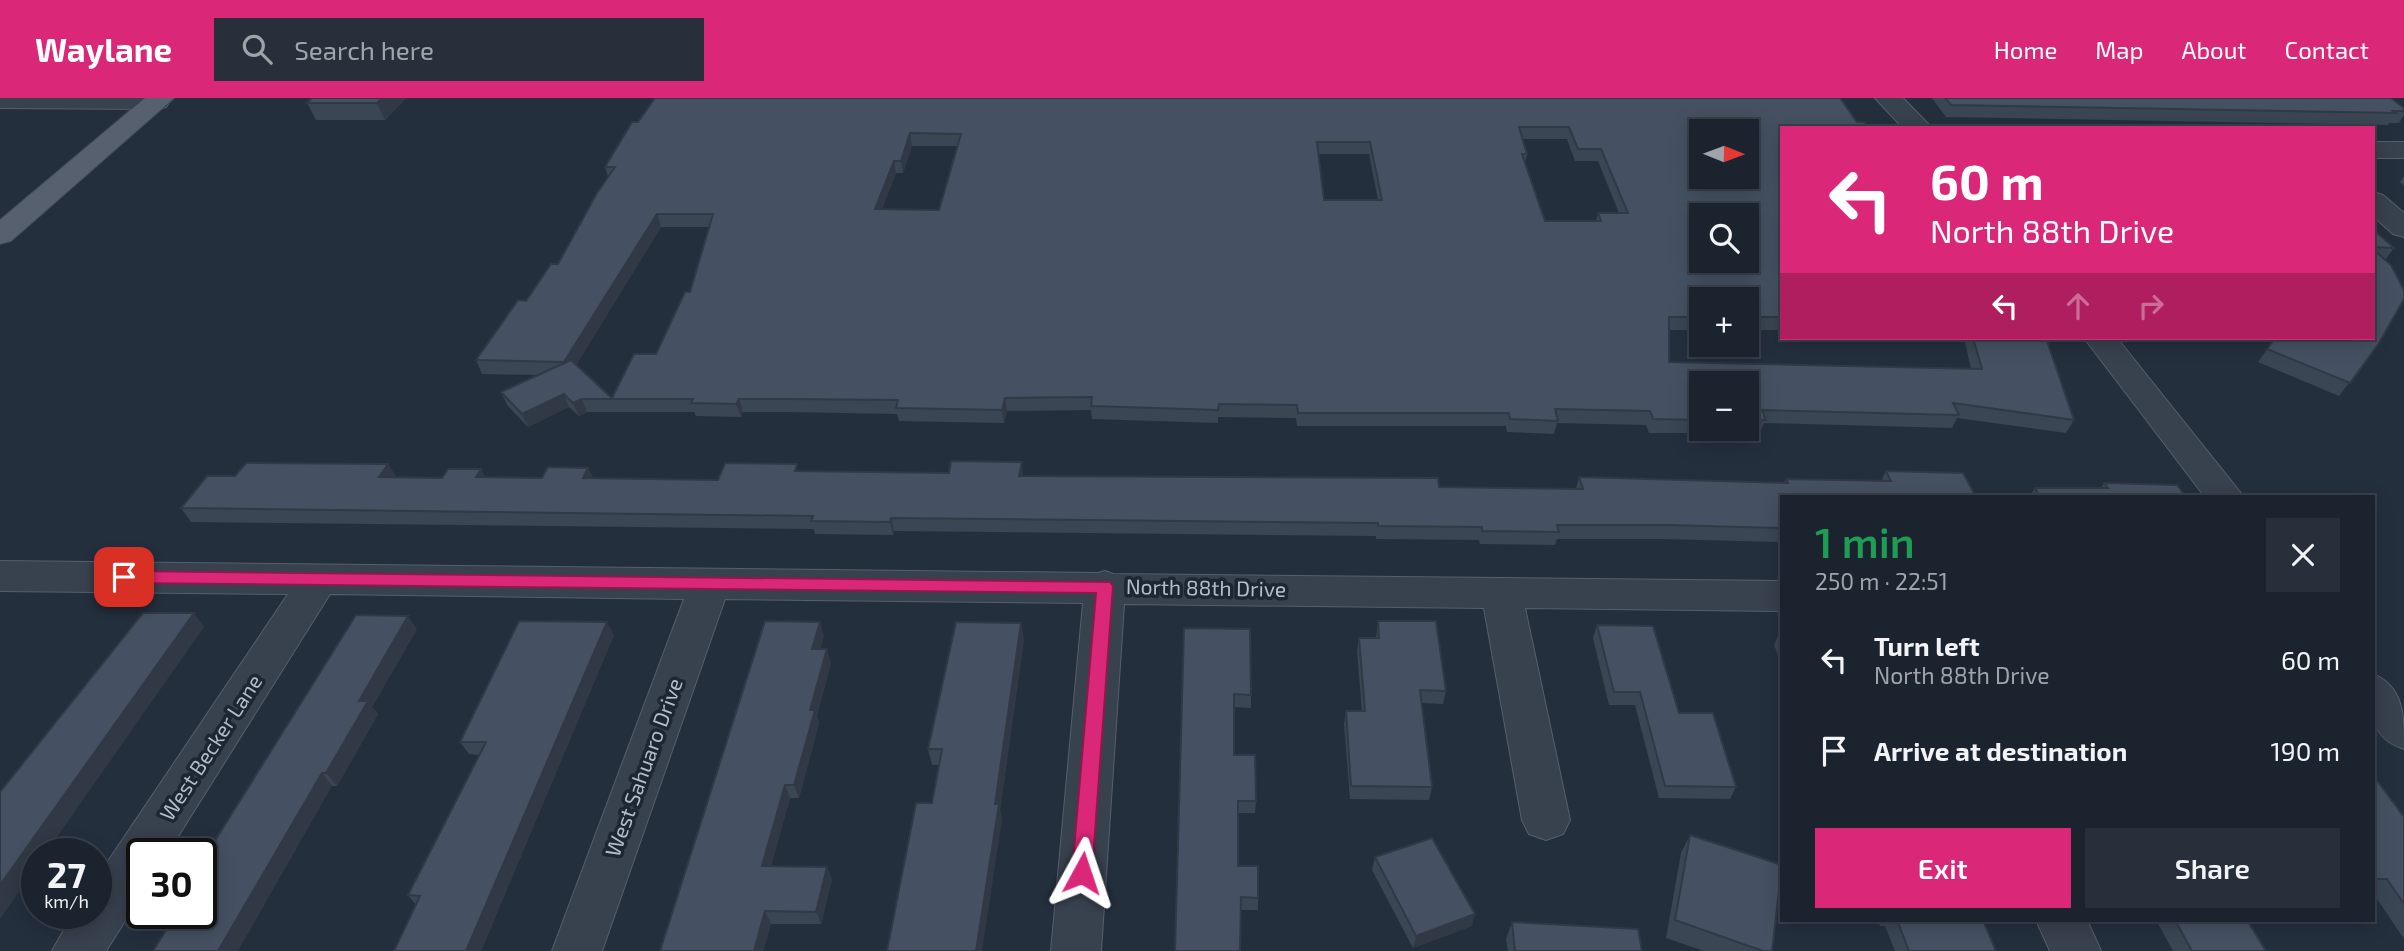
<!DOCTYPE html>
<meta charset="utf-8">
<style>
:root{--surface:#1b232e;--page:#282f3a;--text:#f1f3f6;--muted:#a0a4aa;--line:#39404a;--accent:#db2777}
body{margin:0;font-family:"Exo 2",sans-serif;background:var(--page);color:var(--text);height:100vh;display:flex;flex-direction:column;font-size:26px;white-space:nowrap}
*{box-sizing:border-box;margin:0}
p{font-size:23px;color:var(--muted)}
.icon{flex:none;width:38px;height:38px;fill:none;stroke:currentColor;stroke-width:2;stroke-linecap:round;stroke-linejoin:round}
.map{position:relative;flex:1;overflow:hidden}
.side{position:absolute;left:1780px;top:397px;width:595px;height:427px;display:flex;flex-direction:column;background:var(--surface);border-radius:0px;box-shadow:0 4px 18px #0003,0 0 0 2px var(--line)}
.side>*{flex:none}
.top-card{position:absolute;left:1780px;top:28px;width:595px;height:214px;border-radius:0px;box-shadow:0 4px 18px #0003,0 0 0 2px var(--line);background:#db2777;color:#fff;overflow:hidden}
.needle{width:46px;rotate:91deg}
.tools{position:absolute;left:1689px;top:21px;display:grid;gap:14px}
.tools a{display:grid;place-items:center;width:70px;height:70px;border-radius:0px;background:var(--surface);box-shadow:0 4px 18px #0003,0 0 0 2px var(--line);font-size:35px}
.speed{position:absolute;left:21px;top:740px;display:flex;gap:14px;font-size:35px;font-weight:700;text-align:center}
.speed>*{display:grid;place-content:center;width:91px;height:91px;border-radius:50%;background:var(--surface);box-shadow:0 4px 18px #0003,0 0 0 2px var(--line);line-height:1}
.speed small{font-size:18px;font-weight:400}
.speed .limit{border:4px solid #111;border-radius:10px;background:#fff;color:#111}
.pin{position:absolute;display:grid;place-items:center;width:60px;height:60px;color:#fff;margin:-30px;border-radius:14px;box-shadow:0 4px 10px #0006}
.me{position:absolute;width:77px;margin:-38px;rotate:5deg;stroke-linejoin:round;filter:drop-shadow(0 0 5px #0008)}
.turn{display:flex;align-items:center;gap:24px;height:147px;padding:0 35px;font-size:32px}
.turn .icon{width:91px;height:91px;stroke-width:2.5}
.turn b{display:block;font-size:49px;line-height:60px}
.lanes{display:flex;align-items:center;height:66px;padding:0 35px;background:#0003;justify-content:center;gap:35px;direction:ltr}
.lanes .off{opacity:.35}
.round{display:grid;place-items:center;flex:none;width:74px;height:74px;border-radius:0px;background:var(--page)}
.summary{display:flex;align-items:center;justify-content:space-between;height:119px;padding:0 35px}
h1{font-size:42px;font-weight:600;line-height:52px;color:#1e9e55}
.cta{display:flex;gap:14px;margin-top:auto;padding:14px 35px}
.cta a{flex:1;height:80px;border-radius:0px;background:var(--accent);color:#fff;font-size:28px;font-weight:600;line-height:80px;text-align:center}
.cta a+a{background:var(--page);color:var(--text)}
ul{padding:0;list-style:none}
li{display:flex;align-items:center;gap:21px;height:91px;padding:0 35px}
li div{flex:1}
li b{display:block;font-size:26px}
li em{font-style:normal}
header{display:flex;align-items:center;gap:42px;box-sizing:border-box;height:98px;padding:0 35px;background:var(--accent);color:#fff}
header strong{font-size:33px}
nav{display:flex;gap:38px;margin-inline-start:auto;font-size:24px}
.search{width:490px;height:63px;background:var(--page);display:flex;align-items:center;gap:18px;box-sizing:border-box;padding:0 24px;border-radius:0px;color:var(--muted);font-size:26px}
.map>svg:first-child{display:block}
.lines{fill:none;stroke-linecap:round;stroke-linejoin:round}
.minor-casing{stroke:#565f6c;stroke-width:2}
.major-casing{stroke:#414a57;stroke-width:2}
.minor{fill:#38414e;fill-rule:evenodd}
.major{fill:#56606e;fill-rule:evenodd}
.wall{fill:#3b4654;fill-rule:evenodd}
.shaded-wall{fill:#303945}
.building{fill:#455162;stroke:#303945;stroke-width:2;fill-rule:evenodd}
.route{fill:#db2777;stroke:#8e194d;stroke-width:2}
.labels{text-anchor:middle;dominant-baseline:central;stroke-width:7;stroke-linejoin:round;paint-order:stroke}
.street-label{font-size:21px;fill:#b4bcc9;stroke:#1d2633}
</style>
<header>
<strong>Waylane</strong>
<div class="search"><svg class="icon" aria-label="search" viewBox="0 0 24 24"><circle cx="10" cy="10" r="6"/><path d="M15 15l6 6"/></svg>Search here</div>
<nav><a>Home</a><a>Map</a><a>About</a><a>Contact</a></nav>
</header>
<div class="map">
<svg width="2404" height="853" viewBox="0 0 2404 853">
<rect width="100%" height="100%" fill="#242f3e"/>
<g class="lines">
<defs>
<g id="minor">
<path d="M0 0H168L170 3 166 9 157 11 0 10Z"/>
<path d="M1875 0H1903L1932 30H1903Z"/>
<rect x="2373" y="44" width="31" height="16"/>
<path d="M2373 94 2383 97 2404 115V139L2393 136 2373 118Z"/>
<path d="M2084 240H2117L2244 399H2205Z"/>
<path d="M0 463 1098 475 1105 473 1113 476 1782 483V513L1525 510 1570 722 1563 736 1546 742 1529 736 1522 722 1484 510 1124 506 1101 853H1051L1083 505 725 501 602 853H552L684 501 330 496 167 756H142V796L106 853H52L73 816H96V781L288 496 0 493Z"/>
<path d="M2373 576C2404 589 2404 617 2404 651 2365 638 2373 610 2373 576Z"/>
<path d="M2036 822H2087L2101 853H2050Z"/>
</g>
<path id="major" d="M145 0H174L11 143 0 146V122Z"/>
</defs>
<!-- minor casing -->
<use href="#minor" class="minor-casing"/>
<!-- major casing -->
<use href="#major" class="major-casing"/>
<!-- minor -->
<use href="#minor" class="minor"/>
<!-- major -->
<use href="#major" class="major"/>
</g>
<!-- wall -->
<g class="wall">
<path d="M406 0 385 22H316L307 5Z"/>
<path d="M1932 0H2391L2404 10V17L2399 25H2389L2388 27 1946 19Z"/>
<path d="M632 24 1782 30V232H1746V201H1701V232H1669V264L1971 271 1964 240H2046L2074 322 2066 335 1957 320 1952 330 1764 325 1760 335H1649L1646 327 1557 325 1554 336 1507 334 1506 328H1297L1296 320 1218 319V325L1092 321 1091 312 1007 313 1004 325 899 323 897 316 789 314H743L741 319 696 318 694 314H587L579 318 569 309 528 329 507 307 501 294 539 277 482 276 476 262 558 166 608 79 605 69ZM1522 41H1567L1575 63H1598L1619 115H1598L1596 123H1545L1525 67 1527 56ZM912 48H957L939 112 882 111 896 75H903ZM1319 56H1369L1378 102H1324ZM661 129H710L690 194 656 256 612 300 576 267ZM1701 285H1746V331H1701Z"/>
<path d="M2404 78V88L2400 84Z"/>
<path d="M2373 131 2394 150 2385 162 2391 167 2404 192V201L2379 245 2339 298 2258 264 2275 240H2373Z"/>
<path d="M388 366 396 379 442 380 481 371 485 380H542L588 370 593 380 718 382 799 374 1023 378 1439 389 1576 391 1579 379 1784 385 1786 381 1881 383 1886 373 1975 397 2030 398 2035 390H2101L2104 385 2186 399H1782V444L1662 441H1557L1555 447 1480 446 1479 442 1376 441V438L894 433 893 437 815 436 814 431 191 424 181 410 235 378Z"/>
<path d="M1378 523 1446 593 1443 606 1421 605 1432 689 1429 702 1350 701 1344 626 1346 613H1362L1357 553 1359 540H1376Z"/>
<path d="M1597 527 1679 615 1736 689 1730 701 1659 700 1635 607H1609L1593 540Z"/>
<path d="M1184 530 1251 597V610L1234 609V657L1256 703 1255 715H1238V768L1258 800V812H1240Z"/>
<path d="M417 531 372 609 378 616 337 688H332L153 853Z"/>
<path d="M1780 534H1782V567L1774 547Z"/>
<path d="M614 537 481 853H394L416 807 408 797 479 657 469 656 460 644Z"/>
<path d="M824 537 820 551 831 565 817 618 819 625 799 700H790L771 768 832 781 821 826H771L763 853H660Z"/>
<path d="M1024 541 1000 712 1002 722 932 705 939 667H932L928 651Z"/>
<path d="M2373 677 2404 719V841L2373 795Z"/>
<path d="M1690 737 1772 853H1704L1666 840 1681 755Z"/>
<path d="M1375 759 1472 828 1413 850 1372 772Z"/>
<path d="M1878 822H1983L1996 853H1895L1885 828H1880Z"/>
<path d="M2156 822H2250L2248 824 2266 853H2173Z"/>
<path d="M1512 824 1642 853H1508L1506 841Z"/>
</g>
<!-- shaded-wall -->
<g class="shaded-wall">
<path d="M382 0H406L385 22 377 5Z"/>
<path d="M910 35 912 48 903 75 901 63Z"/>
<path d="M894 63 896 75 877 123 875 111Z"/>
<path d="M657 116 661 129 570 277 564 264Z"/>
<path d="M564 296 569 309 528 329 522 316Z"/>
<path d="M1005 300 1007 313 1004 325 1002 312Z"/>
<path d="M582 301 587 314 579 318 573 305Z"/>
<path d="M739 301 743 314 741 319 736 306Z"/>
<path d="M1022 364 1023 377 1019 378Z"/>
<path d="M388 366 396 379H379Z"/>
<path d="M588 370 594 383 583 380Z"/>
<path d="M481 371 488 385 476 379Z"/>
<path d="M891 420 894 433 893 437 890 424Z"/>
<path d="M194 515 204 529 45 756H37V768L0 821V787Z"/>
<path d="M408 518 417 531 372 609 378 616 337 688 326 675 359 603Z"/>
<path d="M607 524 614 537 481 853H466Z"/>
<path d="M820 524 824 537 816 564 812 551Z"/>
<path d="M1021 525 1024 541 1000 712 1002 722 982 853H976Z"/>
<path d="M827 551 831 565 817 618 819 625 799 700 794 687 810 612Z"/>
<path d="M322 675 332 688 238 853H218Z"/>
<path d="M785 687 790 700 768 780 762 768Z"/>
<path d="M827 769 832 781 821 826 816 814Z"/>
<path d="M765 813 771 826 763 853H754Z"/>
<path d="M1475 816 1472 828 1413 850 1416 838Z"/>
</g>
<!-- building -->
<g class="building">
<path d="M312 0H382L377 5H307Z"/>
<path d="M655 0H1840L1857 24H1864L1869 30H1782V219H1746V201H1701V219H1669V264L1982 271 1973 240H2046L2074 322 1953 305 1959 317 1762 312 1766 322H1746V285H1701V322L1653 321 1650 313 1555 311 1558 323 1510 321 1509 315H1298L1297 307 1219 306 1218 312 1091 308 1092 299 1005 300 1002 312 896 310 898 302 785 301H739L736 306 691 305 693 301H582L573 305 564 296 522 316 501 294 571 262 612 300 634 256H656L685 194H690L713 116H657L564 264 476 262 518 202 526 203 551 166H558L597 95 615 69H605L632 24H638ZM1519 29H1569L1578 51H1601L1628 115H1598L1601 123H1545L1522 56H1527ZM1701 33H1746V79H1701ZM910 35 961 36 939 112 875 111 894 63H901ZM1317 44H1370L1382 102H1324ZM1701 117H1746V163H1701Z"/>
<path d="M1945 0H2391L2404 10V13H2393L2396 15 1951 7Z"/>
<path d="M2373 131 2394 150 2373 149Z"/>
<path d="M2373 151 2391 167 2404 192V201L2379 245 2350 285 2267 251 2275 240H2373Z"/>
<path d="M951 363 1022 364 1019 378 1438 380 1439 389 1583 391 1579 379 1788 385 1786 381 1891 383 1886 373 1963 375 1975 397 2039 398 2035 390H2108L2104 385 2177 387 2186 399H1782V430L1667 427H1557L1559 434 1482 433V429L1378 428V425L891 420 890 424 811 423 813 418 181 410 207 378H235L246 365 388 366 379 379 442 380 448 371H481L476 379 542 380 548 369 588 370 583 380 718 382 725 365 797 366 795 373 949 375Z"/>
<path d="M143 515H194L0 787V694Z"/>
<path d="M356 517 408 518 359 603H368L326 675H322L218 853H153L176 816H201V765Z"/>
<path d="M519 523 607 524 466 853H394L420 798 408 797 486 644H460Z"/>
<path d="M765 523 820 524 812 551H827L810 612H815L794 687H785L762 768 827 769 816 814 765 813 754 853H660Z"/>
<path d="M1378 523H1436L1446 593 1420 592 1432 689 1351 688 1346 613H1365L1359 540H1379Z"/>
<path d="M956 524 1021 525 995 706H999L976 853H887L916 705H932L942 651H928Z"/>
<path d="M1597 527 1653 528 1679 615H1713L1736 689 1665 688 1640 594H1614Z"/>
<path d="M1184 530 1250 531 1251 597 1234 596V657H1255L1256 703H1238V768H1258V800L1241 799 1240 853H1175Z"/>
<path d="M2373 677 2404 719V806L2387 781H2373Z"/>
<path d="M1690 737 1782 767 1772 853H1763L1675 822Z"/>
<path d="M1432 740 1475 816 1416 838 1375 759Z"/>
<path d="M1897 822H1983L1996 853H1909Z"/>
<path d="M2175 822H2247L2266 853H2192Z"/>
<path d="M1512 824 1638 831 1642 853H1515Z"/>
</g>
<!-- route -->
<path class="route" d="M124 473 1110 484 1113 488 1092 775 1089 781 1082 784 1075 781 1072 775 1096 495 124 485 116 479Z"/>
<g class="labels">
<!-- street labels -->
<g class="street-label">
<text transform="translate(1206 489) rotate(1)">North 88th Drive</text>
<text transform="translate(210 649) rotate(-57)">West Becker Lane</text>
<text transform="translate(643 669) rotate(-70)">West Sahuaro Drive</text>
</g>
</g>
</svg>
<div class="tools">
<a><svg class="needle" viewBox="-14 -14 28 28"><path d="M0-13l5 13h-10z" fill="#e53935"/><path d="M0 13l5-13h-10z" fill="#a0a4aa"/></svg></a>
<a><svg class="icon" aria-label="search" viewBox="0 0 24 24"><circle cx="10" cy="10" r="6"/><path d="M15 15l6 6"/></svg></a>
<a>+</a>
<a>−</a>
</div>
<div class="speed"><div>27<small>km/h</small></div><div class="limit">30</div></div>
<div class="pin" style="left:124px;top:479px;background:#d93025"><svg class="icon" aria-label="arrive" viewBox="0 0 24 24"><path d="M6 21V4h12l-3 4 3 4H6"/></svg></div>
<svg class="me" style="left:1082px;top:775px" viewBox="-20 -20 40 40"><path d="M0-17L14 15 0 8-14 15z" fill="#db2777" stroke="#fff" stroke-width="4"/></svg>
<div class="top-card">
<div class="turn"><svg class="icon" aria-label="left" viewBox="0 0 24 24"><path d="M17 20v-9H6M10 6l-5 5 5 5"/></svg><div><b>60 m</b>North 88th Drive</div></div>
<div class="lanes"><svg class="icon" aria-label="left" viewBox="0 0 24 24"><path d="M17 20v-9H6M10 6l-5 5 5 5"/></svg><svg class="icon off" aria-label="ahead" viewBox="0 0 24 24"><path d="M12 20V5M6 11l6-6 6 6"/></svg><svg class="icon off" aria-label="right" viewBox="0 0 24 24"><path d="M7 20v-9h11M14 6l5 5-5 5"/></svg></div>
</div>
<section class="side">
<div class="summary"><div><h1>1 min</h1><p>250 m · 22:51</p></div><a class="round"><svg class="icon" aria-label="close" viewBox="0 0 24 24"><path d="M6 6l12 12M18 6L6 18"/></svg></a></div>
<ul>
<li><svg class="icon" aria-label="left" viewBox="0 0 24 24"><path d="M17 20v-9H6M10 6l-5 5 5 5"/></svg><div><b>Turn left</b><p>North 88th Drive</p></div><em>60 m</em></li>
<li><svg class="icon" aria-label="arrive" viewBox="0 0 24 24"><path d="M6 21V4h12l-3 4 3 4H6"/></svg><div><b>Arrive at destination</b></div><em>190 m</em></li>
</ul>
<div class="cta"><a>Exit</a><a>Share</a></div>
</section>
</div>
